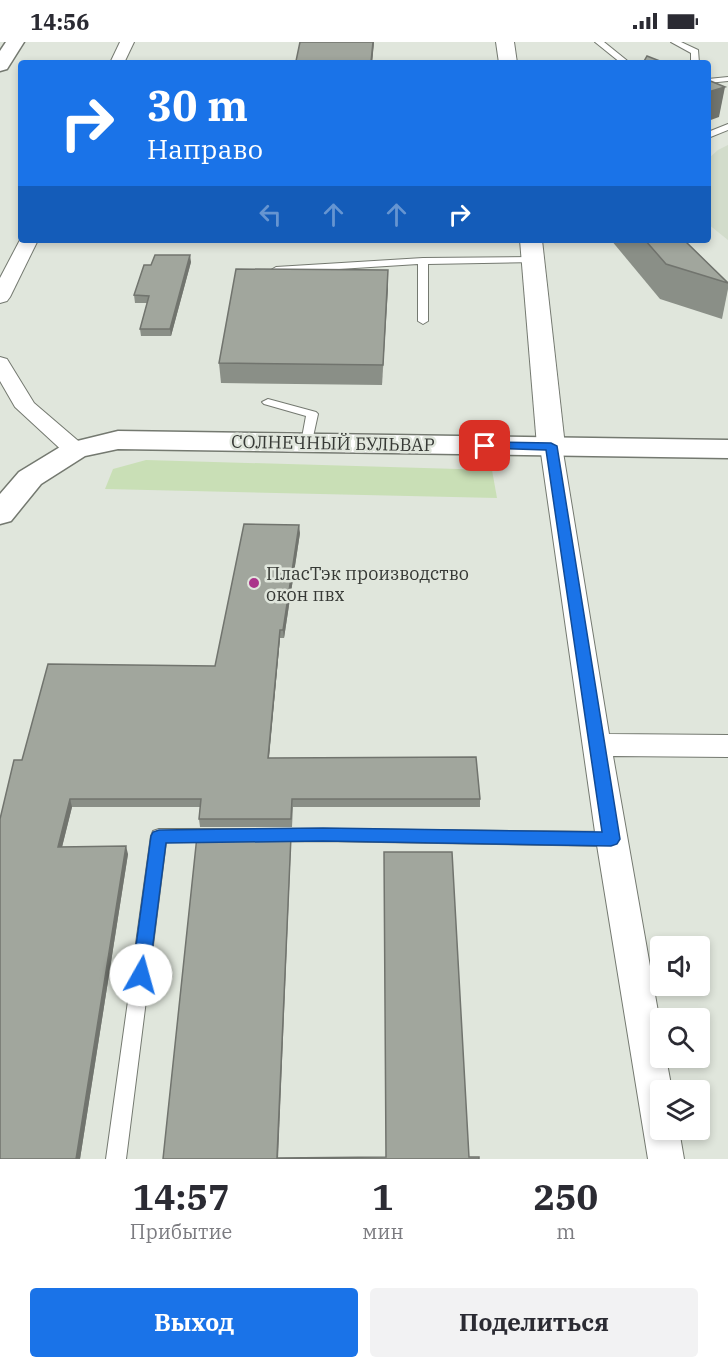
<!DOCTYPE html>
<html lang="ru">
<meta charset="utf-8">
<style>
:root{--surface:#fff;--page:#f2f2f3;--text:#2b2b33;--muted:#7c7c81;--accent:#1a73e8}
body{margin:0;font-family:"IBM Plex Serif",serif;background:var(--page);color:var(--text);height:100vh;display:flex;flex-direction:column;font-size:22px;white-space:nowrap}
*{box-sizing:border-box;margin:0}
p{font-size:20px;color:var(--muted)}
.icon{flex:none;width:33px;height:33px;fill:none;stroke:currentColor;stroke-width:2;stroke-linecap:round;stroke-linejoin:round}
.map{position:relative;height:1117px;overflow:hidden}
.panel{display:flex;flex-direction:column;background:var(--surface);flex:1}
.panel>*{flex:none}
.hud{position:absolute;left:18px;top:18px;width:693px;height:183px;border-radius:6px;box-shadow:0 3px 9px #0003;background:#1a73e8;color:#fff;overflow:hidden}
.tools{position:absolute;left:650px;top:894px;display:grid;gap:12px}
.tools a{display:grid;place-items:center;width:60px;height:60px;border-radius:6px;background:var(--surface);box-shadow:0 3px 9px #0003;font-size:30px}
.pin{position:absolute;display:grid;place-items:center;width:51px;height:51px;color:#fff;margin:-26px;border-radius:12px;box-shadow:0 3px 9px #0006}
.me{position:absolute;width:66px;margin:-33px;rotate:7deg;stroke-linejoin:round;filter:drop-shadow(0 0 4px #0008)}
.turn{display:flex;align-items:center;gap:21px;height:126px;padding:0 30px;font-size:27px}
.turn .icon{width:78px;height:78px;stroke-width:2.5}
.turn b{display:block;font-size:42px;line-height:51px}
.lanes{display:flex;align-items:center;height:57px;padding:0 30px;background:#0003;justify-content:center;gap:30px;direction:ltr}
.lanes .off{opacity:.35}
.eta{display:flex;justify-content:space-evenly;align-items:center;height:102px;text-align:center}
.eta b{font-size:36px;font-weight:700;line-height:42px}
.cta{display:flex;gap:12px;margin-top:auto;padding:12px 30px}
.cta a{flex:1;height:69px;border-radius:6px;background:var(--accent);color:#fff;font-size:24px;font-weight:700;line-height:69px;text-align:center}
.cta a+a{background:var(--page);color:var(--text)}
.status{display:flex;justify-content:space-between;align-items:center;height:42px;padding:0 30px;background:var(--surface);direction:ltr}
.status svg{height:16px;fill:currentColor}
.map>svg:first-child{display:block}
.built{fill:#d2dccb}
.green{fill:#c9dfb6}
.lines{fill:none;stroke-linecap:round;stroke-linejoin:round}
.service-casing{stroke:#747970;stroke-width:2}
.minor-casing{stroke:#747970;stroke-width:2}
.tertiary-casing{stroke:#747970;stroke-width:2}
.secondary-casing{stroke:#747970;stroke-width:3}
.primary-casing{stroke:#747970;stroke-width:3}
.service{fill:#fff;fill-rule:evenodd}
.minor{fill:#fff;fill-rule:evenodd}
.tertiary{fill:#fff;fill-rule:evenodd}
.secondary{fill:#fff;fill-rule:evenodd}
.primary{fill:#fff;fill-rule:evenodd}
.wall{fill:#8a8f87}
.shaded-wall{fill:#71746e}
.building{fill:#a1a69d;stroke:#71746e;stroke-width:1.5}
.route{fill:#1a73e8;stroke:#114b97;stroke-width:1.5}
.poi-dot{fill:#ab348a;stroke:#e0e6dc;stroke-width:2}
.labels{text-anchor:middle;dominant-baseline:central;stroke-width:5;stroke-linejoin:round;paint-order:stroke}
.street-label{font-size:18px;fill:#363935;stroke:#e0e6dc}
.poi-label{font-size:18px;fill:#363935;stroke:#e0e6dc;text-anchor:start}
</style>
<div class="status"><b>14:56</b><svg viewBox="0 0 49 12"><path d="M0 12V9h3v3zM5 12V6h3v6zM10 12V3h3v9zM15 12V0h3v12zM26 1h20v11H26zM47 4h2v5h-2z"/></svg></div>
<div class="map">
<svg width="728" height="1117" viewBox="0 0 728 1117">
<rect width="100%" height="100%" fill="#e0e6dc"/>
<!-- built -->
<path class="built" d="M728 103V198L708 182V117L718 108Z"/>
<!-- green -->
<path class="green" d="M146 418 492 428 497 456 105 447 113 427Z"/>
<g class="lines">
<defs>
<g id="service">
<path d="M595 0H604L630 21H621Z"/>
<path d="M671 0H681L698 8 699 21H691V11Z"/>
<path d="M728 35V39L708 41V37Z"/>
<path d="M728 82V88L708 96V90Z"/>
<path d="M534 215 539 218 537 220 428 222V279L423 282 418 279V222L276 231 271 228 276 225 423 216Z"/>
<path d="M268 357 316 370 318 372 311 404 307 405 301 401 306 374 264 362 262 360Z"/>
<path d="M159 787H323L611 790 617 792 619 797 617 802 611 804 323 799 166 800 126 1117H106L151 794 153 789Z"/>
</g>
<g id="minor">
<path d="M120 0H134L124 21H110Z"/>
<path d="M21 196 38 198 10 255 7 259 0 261V236Z"/>
<path d="M0 315 7 317 34 361 83 403 86 408 83 413 75 415 67 413 15 365 0 339Z"/>
<path d="M551 397 559 399 562 404 609 692 728 693V715L613 714 660 981V1016H666L672 1048H660V1088H679L684 1117H648L596 797 540 404 543 399Z"/>
</g>
<g id="tertiary">
<path d="M496 0H514L517 21H499Z"/>
<path d="M520 198H542L565 404 561 410 551 412 541 410 537 404Z"/>
</g>
<path id="secondary" d="M118 389 728 398V416L118 407 85 414 41 442 11 479 0 482V452L19 430 65 402Z"/>
<path id="primary" d="M6 0H24L7 27 0 29V9Z"/>
</defs>
<!-- service casing -->
<use href="#service" class="service-casing"/>
<!-- minor casing -->
<use href="#minor" class="minor-casing"/>
<!-- tertiary casing -->
<use href="#tertiary" class="tertiary-casing"/>
<!-- secondary casing -->
<use href="#secondary" class="secondary-casing"/>
<!-- primary casing -->
<use href="#primary" class="primary-casing"/>
<!-- service -->
<use href="#service" class="service"/>
<!-- minor -->
<use href="#minor" class="minor"/>
<!-- tertiary -->
<use href="#tertiary" class="tertiary"/>
<!-- secondary -->
<use href="#secondary" class="secondary"/>
<!-- primary -->
<use href="#primary" class="primary"/>
</g>
<!-- wall -->
<g class="wall">
<path d="M374 0 372 21H296V19Z"/>
<rect x="443" y="198" width="50" height="2"/>
<path d="M611 198H684L728 240V247L722 277 660 257Z"/>
<path d="M191 220 171 294H141L140 287 147 261H135L134 253Z"/>
<path d="M388 228 382 343 221 341 219 321Z"/>
<path d="M300 491 284 596H280L269 716 480 757V765H293L292 785H200L199 777 200 765H72L62 805 128 812 80 1117H0L22 718 215 624Z"/>
</g>
<!-- shaded-wall -->
<g class="shaded-wall">
<path d="M373 0H374L372 21H371Z"/>
<path d="M725 45 719 75 708 79V50Z"/>
<path d="M190 213 191 220 171 294 170 287Z"/>
<path d="M388 228V247L382 343 383 323Z"/>
<path d="M299 483 300 491 284 596 283 588Z"/>
<path d="M280 588V596L268 724V716Z"/>
<path d="M70 757 72 765 60 813 58 805Z"/>
<path d="M291 794V801L278 1117H277Z"/>
<path d="M126 804 128 812 80 1117H76Z"/>
</g>
<!-- building -->
<g class="building">
<path d="M300 0H373L371 20 296 19Z"/>
<path d="M647 14 665 21H643Z"/>
<path d="M708 38 725 45 708 50Z"/>
<path d="M645 198H684L728 241 666 222Z"/>
<path d="M155 213H190L170 287H140L149 254 134 253 144 223H151Z"/>
<path d="M236 227 388 228 383 323 219 321Z"/>
<path d="M244 482 299 483 283 588H280L268 716 476 715 480 757H292L291 777H199L201 757H70L58 805 126 804 76 1117H0V777L14 718H22L48 622 215 624Z"/>
<path d="M197 794H291L277 1116 386 1115 384 810H452L469 1115H479V1117H163Z"/>
</g>
<!-- route -->
<path class="route" d="M485 400 551 401 557 404 620 797 617 802 611 804 323 799 166 801 149 933 147 938 141 941 134 938 132 933 151 794 153 790 159 788 323 786 602 790 546 408 481 406V401Z"/>
<!-- markers -->
<circle class="poi-dot" cx="254" cy="541" r="6"/>
<g class="labels">
<!-- street labels -->
<g class="street-label">
<text transform="translate(333 401) rotate(1)">СОЛНЕЧНЫЙ БУЛЬВАР</text>
</g>
<!-- poi labels -->
<g class="poi-label">
<text x="266" y="531">ПласТэк производство<tspan x="266" dy="21">окон пвх</tspan></text>
</g>
</g>
</svg>
<div class="tools">
<a><svg class="icon" aria-label="sound" viewBox="0 0 24 24"><path d="M4 9h4l5-4v14l-5-4H4zM17 9q2 3 0 6"/></svg></a>
<a><svg class="icon" aria-label="search" viewBox="0 0 24 24"><circle cx="10" cy="10" r="6"/><path d="M15 15l6 6"/></svg></a>
<a><svg class="icon" aria-label="layers" viewBox="0 0 24 24"><path d="M12 4l9 5-9 5-9-5zM3 14l9 5 9-5"/></svg></a>
</div>
<div class="pin" style="left:485px;top:404px;background:#d93025"><svg class="icon" aria-label="arrive" viewBox="0 0 24 24"><path d="M6 21V4h12l-3 4 3 4H6"/></svg></div>
<svg class="me" style="left:141px;top:933px" viewBox="-20 -20 40 40"><circle r="19" fill="#fff"/><path d="M0-13L10 11 0 6-10 11z" fill="#1a73e8"/></svg>
<div class="hud">
<div class="turn"><svg class="icon" aria-label="right" viewBox="0 0 24 24"><path d="M7 20v-9h11M14 6l5 5-5 5"/></svg><div><b>30 m</b>Направо</div></div>
<div class="lanes"><svg class="icon off" aria-label="left" viewBox="0 0 24 24"><path d="M17 20v-9H6M10 6l-5 5 5 5"/></svg><svg class="icon off" aria-label="ahead" viewBox="0 0 24 24"><path d="M12 20V5M6 11l6-6 6 6"/></svg><svg class="icon off" aria-label="ahead" viewBox="0 0 24 24"><path d="M12 20V5M6 11l6-6 6 6"/></svg><svg class="icon" aria-label="right" viewBox="0 0 24 24"><path d="M7 20v-9h11M14 6l5 5-5 5"/></svg></div>
</div>
</div>
<section class="panel">
<div class="eta">
<div><b>14:57</b><p>Прибытие</p></div>
<div><b>1</b><p>мин</p></div>
<div><b>250</b><p>m</p></div>
</div>
<div class="cta"><a>Выход</a><a>Поделиться</a></div>
</section>
